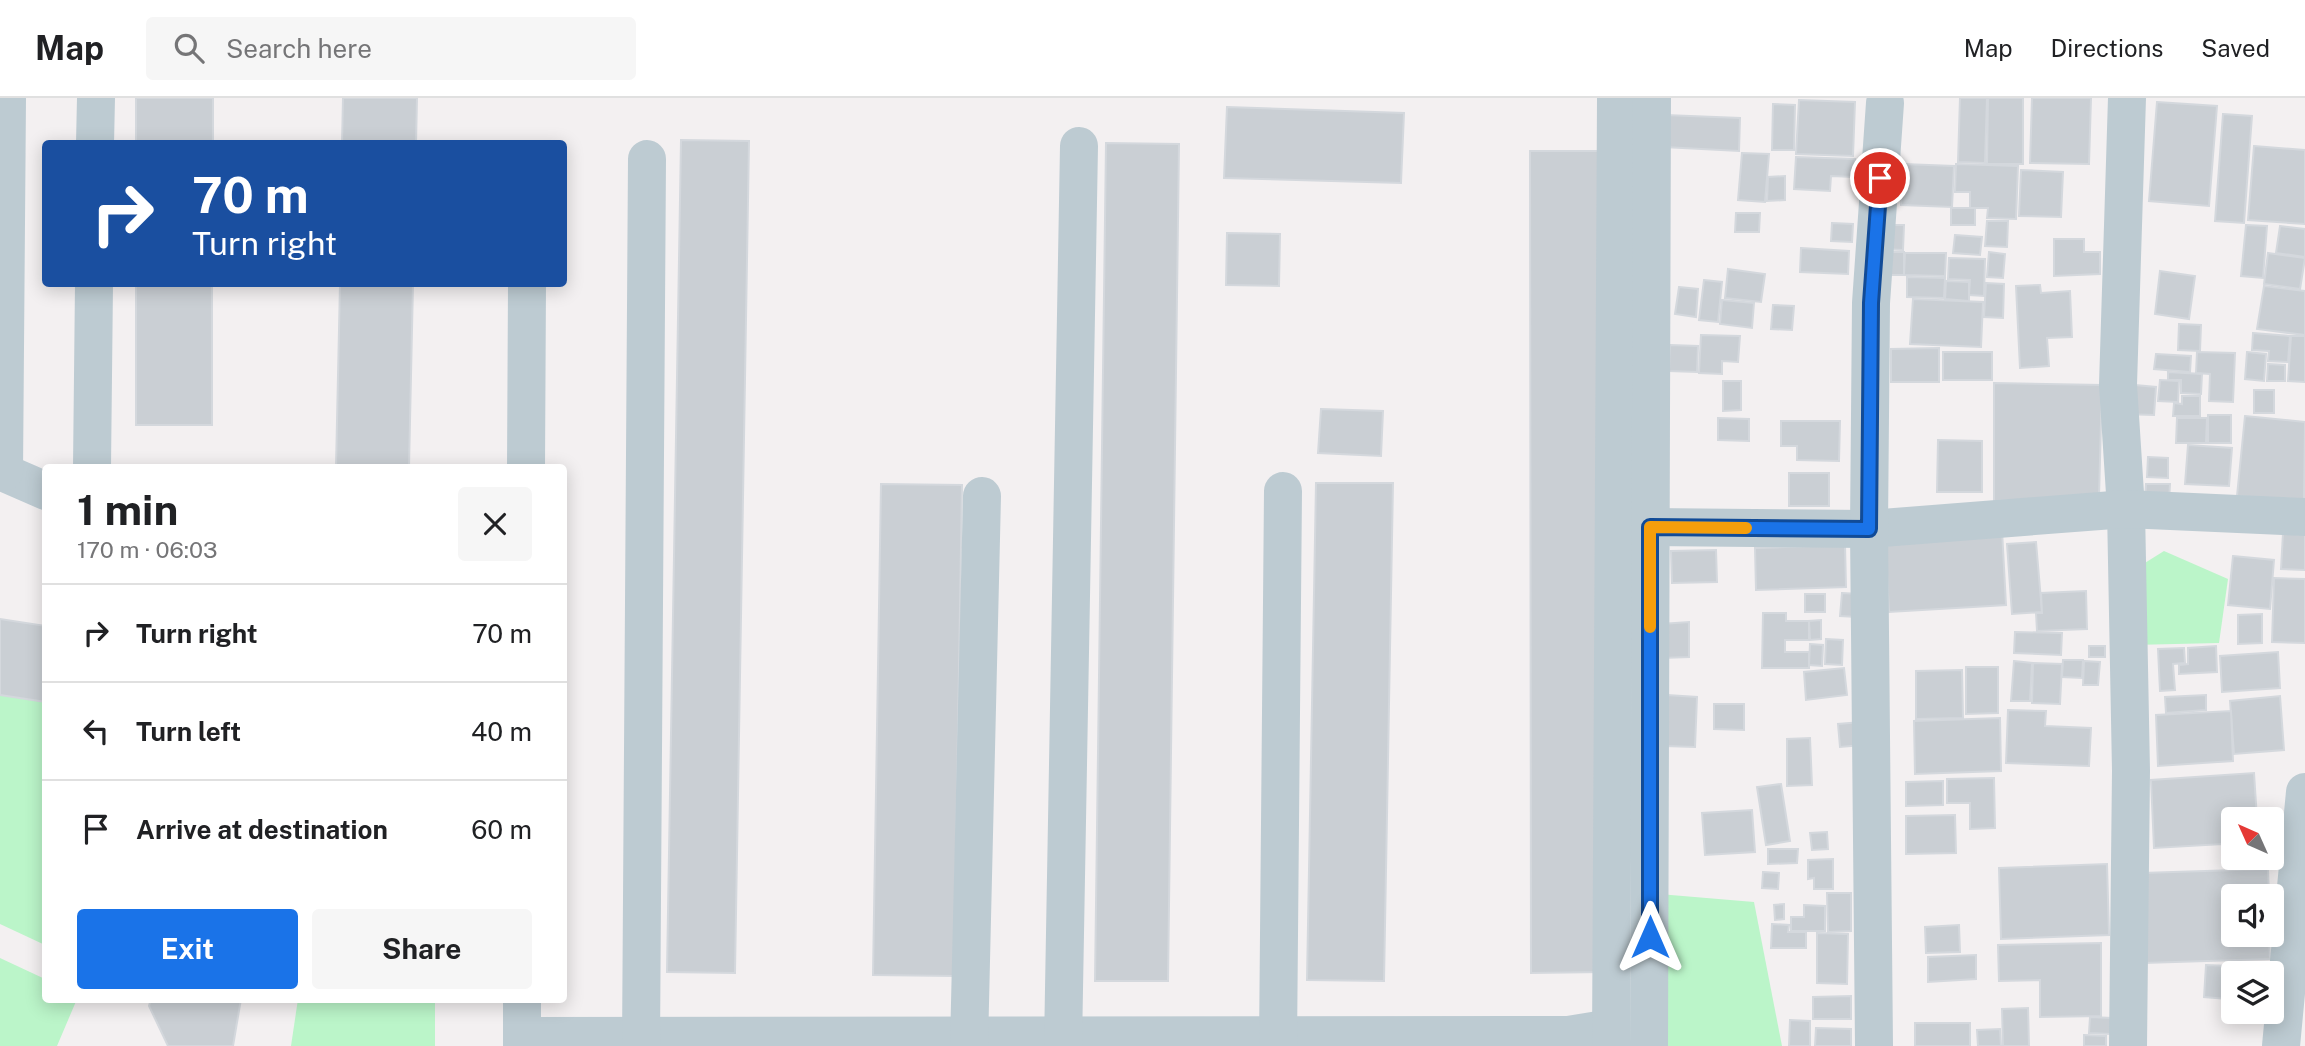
<!DOCTYPE html>
<meta charset="utf-8">
<style>
:root{--surface:#fff;--page:#f6f6f6;--text:#202124;--muted:#757577;--line:#e0e0e0;--accent:#1a73e8}
body{margin:0;font-family:"Public Sans",sans-serif;background:var(--page);color:var(--text);height:100vh;display:flex;flex-direction:column;font-size:26px;white-space:nowrap}
*{box-sizing:border-box;margin:0}
p{font-size:23px;color:var(--muted)}
.icon{flex:none;width:38px;height:38px;fill:none;stroke:currentColor;stroke-width:2;stroke-linecap:round;stroke-linejoin:round}
.map{position:relative;flex:1;overflow:hidden}
.details{position:absolute;left:42px;top:366px;width:525px;height:539px;display:flex;flex-direction:column;background:var(--surface);border-radius:7px;box-shadow:0 4px 18px #0003}
.details>*{flex:none}
.banner{position:absolute;left:42px;top:42px;width:525px;height:147px;border-radius:7px;box-shadow:0 4px 18px #0003;background:#1a4fa0;color:#fff;overflow:hidden}
.needle{width:46px;rotate:315deg}
.controls{position:absolute;left:2221px;top:709px;display:grid;gap:14px}
.controls a{display:grid;place-items:center;width:63px;height:63px;border-radius:7px;background:var(--surface);box-shadow:0 4px 18px #0003;font-size:35px}
.pin{position:absolute;display:grid;place-items:center;width:60px;height:60px;color:#fff;margin:-30px;border:4px solid #fff;border-radius:50%;box-shadow:0 2px 7px #0007}
.me{position:absolute;width:77px;margin:-38px;rotate:0deg;stroke-linejoin:round;filter:drop-shadow(0 0 5px #0008)}
.turn{display:flex;align-items:center;gap:24px;height:147px;padding:0 35px;font-size:32px}
.turn .icon{width:91px;height:91px;stroke-width:2.5}
.turn b{display:block;font-size:49px;line-height:60px}
.round{display:grid;place-items:center;flex:none;width:74px;height:74px;border-radius:7px;background:var(--page)}
.overview{display:flex;align-items:center;justify-content:space-between;height:119px;padding:0 35px}
h1{font-size:42px;font-weight:700;line-height:52px}
.primary-button{display:flex;gap:14px;margin-top:auto;padding:14px 35px}
.primary-button a{flex:1;height:80px;border-radius:7px;background:var(--accent);color:#fff;font-size:28px;font-weight:700;line-height:80px;text-align:center}
.primary-button a+a{background:var(--page);color:var(--text)}
ul{padding:0;list-style:none}
li{display:flex;align-items:center;gap:21px;height:98px;padding:0 35px;border-top:2px solid var(--line)}
li div{flex:1}
li b{display:block;font-size:26px}
li em{font-style:normal}
header{display:flex;align-items:center;gap:42px;box-sizing:border-box;height:98px;padding:0 35px;background:var(--surface);border-bottom:2px solid var(--line)}
header strong{font-size:33px}
nav{display:flex;gap:38px;margin-inline-start:auto;font-size:24px}
.search{width:490px;height:63px;background:var(--page);display:flex;align-items:center;gap:18px;box-sizing:border-box;padding:0 24px;border-radius:7px;color:var(--muted);font-size:26px}
.map>svg:first-child{display:block}
.green{fill:#bbf5c9}
.building{fill:#cacfd4;stroke:#d4d8dd;stroke-width:2}
.lines{fill:none;stroke-linecap:round;stroke-linejoin:round}
.minor{stroke:#bdcbd2;stroke-width:38}
.route-casing{stroke:#114b97;stroke-width:18}
.route{stroke:#1a73e8;stroke-width:12}
.slow{stroke:#f59e0b;stroke-width:12}
</style>
<header>
<strong>Map</strong>
<div class="search"><svg class="icon" aria-label="search" viewBox="0 0 24 24"><circle cx="10" cy="10" r="6"/><path d="M15 15l6 6"/></svg>Search here</div>
<nav><a>Map</a><a>Directions</a><a>Saved</a></nav>
</header>
<div class="map">
<svg width="2305" height="948" viewBox="0 0 2305 948">
<rect width="100%" height="100%" fill="#f3f0f1"/>
<!-- green -->
<g class="green">
<path d="M2164 453 2228 481 2219 545 2132 547V473Z"/>
<path d="M0 597 45 604V847L0 826Z"/>
<path d="M1659 796 1754 804 1782 948H1658Z"/>
<path d="M0 860 45 881 46 901H77L57 948H0Z"/>
<path d="M298 901H435V948H291Z"/>
</g>
<!-- building -->
<g class="building">
<rect x="136" y="0" width="77" height="46"/>
<path d="M343 0H417L416 46H342Z"/>
<path d="M1960 0H1987L1985 65 1958 64Z"/>
<path d="M1988 0H2023V66H1987Z"/>
<path d="M2032 0H2091L2089 66 2030 65Z"/>
<path d="M1799 2 1855 4 1853 58 1796 56Z"/>
<path d="M2157 4 2217 8 2209 108 2149 103Z"/>
<path d="M1773 6 1795 7 1794 52H1772Z"/>
<path d="M1227 9 1404 15 1401 85 1224 80Z"/>
<path d="M2223 16 2252 18 2244 125 2215 123Z"/>
<path d="M1665 17 1740 20 1739 53 1664 49Z"/>
<path d="M681 42 749 43 735 875 667 874Z"/>
<path d="M1106 45 1179 46 1168 883H1095Z"/>
<path d="M2254 48 2305 52V126L2248 122Z"/>
<path d="M1530 53H1602L1603 874 1531 875Z"/>
<path d="M1742 55 1769 56 1765 104 1738 102Z"/>
<path d="M1796 59 1855 61 1854 79 1831 78 1830 93 1794 91Z"/>
<path d="M1903 66 1954 68 1952 109 1901 107Z"/>
<path d="M1956 66 2018 68 2016 121 1987 120 1988 110H1970V94H1955Z"/>
<path d="M2021 72 2063 74 2061 119 2019 118Z"/>
<path d="M1785 78V102L1767 103 1768 79Z"/>
<rect x="1951" y="110" width="24" height="17"/>
<path d="M1736 115H1760L1759 134H1735Z"/>
<path d="M1987 123H2008L2007 149 1985 148Z"/>
<path d="M1832 125 1853 126 1852 144 1831 143Z"/>
<path d="M1882 127H1904L1903 152 1882 151Z"/>
<path d="M2246 127 2267 128 2263 180 2241 178Z"/>
<path d="M2280 128 2305 131V159L2276 155Z"/>
<path d="M1227 135 1280 136 1279 188 1226 187Z"/>
<path d="M1955 137 1982 139 1980 157 1953 155Z"/>
<path d="M2054 141H2084V154H2100V176L2054 178Z"/>
<path d="M1801 150 1849 153 1848 176 1800 174Z"/>
<rect x="1885" y="154" width="19" height="23"/>
<path d="M1989 154 2005 156 2003 180 1987 179Z"/>
<path d="M1905 155H1946L1945 178 1904 177Z"/>
<path d="M2268 155 2305 160 2300 191 2264 186Z"/>
<path d="M1949 160 1985 161 1984 198 1969 197 1970 182 1948 181Z"/>
<path d="M1728 171 1765 176 1761 204 1725 200Z"/>
<path d="M2160 173 2195 178 2189 221 2155 216Z"/>
<path d="M1907 179 1945 180 1944 200 1907 199Z"/>
<path d="M1704 182 1722 184 1718 224 1699 222Z"/>
<path d="M1946 183 1969 184V203L1945 201Z"/>
<path d="M1986 185 2004 186 2003 220 1984 219Z"/>
<rect x="136" y="186" width="76" height="141"/>
<path d="M340 186H413L409 369H336Z"/>
<path d="M2040 187 2041 195 2070 193 2072 239 2047 240 2049 268 2020 270 2016 188Z"/>
<path d="M2264 188 2305 193V237L2257 231Z"/>
<path d="M1679 189 1698 191 1696 219 1675 216Z"/>
<path d="M1913 201 1983 204 1981 249 1910 246Z"/>
<path d="M1722 202 1754 205 1752 230 1720 226Z"/>
<path d="M1773 207 1794 208 1792 232 1771 231Z"/>
<path d="M2179 226 2201 227 2200 253 2178 252Z"/>
<path d="M2253 235 2290 238 2288 264 2268 263 2269 253 2252 252Z"/>
<path d="M1701 237 1740 238 1738 264 1722 263V276L1699 275Z"/>
<path d="M2291 238H2305V284L2288 283Z"/>
<path d="M1670 247 1698 248 1697 274 1669 273Z"/>
<path d="M1939 250V284H1891V251Z"/>
<rect x="1943" y="254" width="49" height="28"/>
<path d="M2197 254 2235 255 2233 304 2209 303 2210 276 2196 275Z"/>
<path d="M2247 254 2266 256 2264 283 2245 281Z"/>
<path d="M2156 256 2191 258 2190 274 2154 271Z"/>
<path d="M2268 266 2285 267V283H2267Z"/>
<path d="M2168 274 2202 276 2201 296 2181 295V282H2168Z"/>
<path d="M2160 282 2179 283 2178 304 2158 303Z"/>
<path d="M1723 283H1741V312L1723 313Z"/>
<path d="M1994 285 2102 287 2099 399 1994 403Z"/>
<path d="M2124 286 2156 289 2154 317 2122 316Z"/>
<rect x="2254" y="292" width="20" height="23"/>
<path d="M2182 298H2200V318H2173L2174 305 2182 306Z"/>
<path d="M1321 311 1383 313 1381 358 1318 355Z"/>
<rect x="2208" y="317" width="23" height="28"/>
<path d="M2245 318 2305 324 2304 404 2237 398Z"/>
<path d="M1718 320 1749 321V343L1718 342Z"/>
<path d="M2177 320H2207L2206 345H2176Z"/>
<path d="M1781 323H1840L1839 363 1797 362V348H1781Z"/>
<path d="M1938 342 1982 343V394H1937Z"/>
<path d="M2188 347 2232 350 2229 388 2185 386Z"/>
<path d="M2148 359 2168 360V380L2147 379Z"/>
<rect x="1789" y="375" width="40" height="33"/>
<path d="M1316 385H1393L1384 883 1307 882Z"/>
<path d="M881 386 962 387 954 878 873 877Z"/>
<path d="M2146 386H2170L2169 404 2145 403Z"/>
<path d="M2002 432 2006 507 1889 514 1885 439Z"/>
<path d="M2283 435 2305 437V472L2281 471Z"/>
<path d="M2036 444 2042 514 2012 516 2007 446Z"/>
<path d="M1845 447 1846 489 1756 492 1755 450Z"/>
<path d="M1716 452 1717 484 1672 485 1671 453Z"/>
<path d="M2233 458 2274 462 2270 511 2228 507Z"/>
<path d="M2274 480 2305 481V545L2272 544Z"/>
<path d="M2086 493 2087 531 2037 533 2036 515H2042L2041 495Z"/>
<path d="M1842 495 1859 496 1857 519 1840 518Z"/>
<rect x="1805" y="496" width="20" height="18"/>
<path d="M1763 515H1786V523H1809V542H1785V554H1809V570H1762Z"/>
<path d="M2262 516V545L2238 546V517Z"/>
<path d="M0 521 46 528V604L0 597Z"/>
<path d="M1821 522V541L1810 542 1809 523Z"/>
<path d="M1689 524V559L1662 560 1661 526Z"/>
<path d="M2015 534 2062 535 2061 557 2014 555Z"/>
<path d="M1826 541 1843 542 1842 567 1825 566Z"/>
<path d="M1810 546 1823 547 1822 568 1809 567Z"/>
<rect x="2089" y="548" width="16" height="11"/>
<path d="M2216 548 2217 574 2179 576V567L2188 566V550Z"/>
<path d="M2184 550 2185 565 2173 566 2175 592 2160 593 2158 551Z"/>
<path d="M2278 554 2280 590 2222 594 2220 558Z"/>
<path d="M2063 562H2083L2082 580 2062 579Z"/>
<path d="M2014 563 2032 565 2030 603H2011Z"/>
<path d="M2084 563 2100 564 2098 587H2083Z"/>
<path d="M2033 565 2062 566 2060 606 2032 605Z"/>
<path d="M1966 569H1998V615L1966 616Z"/>
<path d="M1844 570 1847 597 1806 602 1804 574Z"/>
<path d="M1962 572 1963 620 1916 621V573Z"/>
<path d="M1667 597 1697 599 1695 649 1665 648Z"/>
<path d="M2206 597V612L2166 615 2165 599Z"/>
<path d="M2280 598 2284 652 2234 656 2230 603Z"/>
<path d="M1714 606H1744V632L1714 631Z"/>
<path d="M2008 612 2046 613 2045 628 2091 630 2089 668 2006 665Z"/>
<path d="M2231 613 2233 663 2158 668 2156 617Z"/>
<path d="M2000 620 2001 673 1915 676 1914 623Z"/>
<path d="M1861 624 1862 647 1840 649 1838 626Z"/>
<path d="M1810 640 1812 687 1787 688V641Z"/>
<path d="M2254 675 2257 721H2233V755L2224 756 2223 746 2154 750 2151 682Z"/>
<path d="M1994 680 1995 730 1970 731V705H1947V681Z"/>
<path d="M1943 683V707L1906 708V684Z"/>
<path d="M1781 686 1790 743 1766 747 1757 689Z"/>
<path d="M1752 712 1755 754 1705 757 1702 715Z"/>
<path d="M1955 717 1956 755 1906 756V718Z"/>
<path d="M1827 734 1828 751 1812 752 1810 735Z"/>
<path d="M1768 751H1798L1797 765 1768 766Z"/>
<path d="M1833 761V791H1814V780L1808 781V762Z"/>
<path d="M2107 766 2109 837 2001 841 1999 770Z"/>
<path d="M2268 771 2269 798H2233V836H2269L2270 861 2144 865 2142 775Z"/>
<path d="M1763 774 1779 775 1778 791 1762 790Z"/>
<path d="M1827 795H1851V833L1828 834Z"/>
<path d="M1784 806V821L1775 822 1774 807Z"/>
<path d="M1804 807 1825 808V833H1791V819H1804Z"/>
<path d="M1772 826 1789 827 1788 834H1806V850H1771Z"/>
<path d="M1959 827 1960 854 1926 855 1925 829Z"/>
<path d="M1817 835 1848 836 1847 886 1817 885Z"/>
<path d="M2101 845V918L2040 919V882L1999 883 1998 847Z"/>
<path d="M1976 857V881L1928 884V859Z"/>
<path d="M2206 867 2229 868 2227 901 2204 899Z"/>
<path d="M1851 898V921H1813V899Z"/>
<path d="M151 901H241L233 948H168L149 908Z"/>
<path d="M2028 910 2029 948H2003L2002 911Z"/>
<path d="M2090 919 2112 920 2111 936 2089 935Z"/>
<path d="M1790 922 1810 923V948H1789Z"/>
<rect x="1915" y="925" width="55" height="23"/>
<path d="M1816 930 1851 931V948H1815Z"/>
<path d="M2000 931 2001 948H1978L1977 932Z"/>
<path d="M2084 937 2106 938V948H2084Z"/>
</g>
<g class="lines">
<!-- minor -->
<g class="minor">
<path d="M2127 0 2118 287 2126 411 2131 673 2128 948"/>
<path d="M95 46 96 0"/>
<path d="M92 369 94 186"/>
<path d="M526 369 527 186"/>
<path d="M0 373 46 393"/>
<path d="M4 374 7 0"/>
<path d="M1650 429 1869 431 2126 411 2305 419"/>
<path d="M522 938 1568 937 1611 930"/>
<path d="M522 948V901"/>
<path d="M641 948 647 61"/>
<path d="M969 948 982 398"/>
<path d="M1063 948 1079 48"/>
<path d="M1278 948 1283 393"/>
<path d="M1611 948 1616 1"/>
<path d="M1649 948 1652 0"/>
<path d="M1874 948 1869 431 1871 205 1885 5"/>
<path d="M2281 948 2305 694"/>
</g>
</g>
<g class="lines">
<defs>
<path id="route" d="M1650 839V429L1869 431 1871 205 1880 80"/>
</defs>
<!-- route casing -->
<use href="#route" class="route-casing"/>
<!-- route -->
<use href="#route" class="route"/>
<!-- slow -->
<path class="slow" d="M1650 529V429L1746 430"/>
</g>
</svg>
<div class="controls">
<a><svg class="needle" viewBox="-14 -14 28 28"><path d="M0-13l5 13h-10z" fill="#e53935"/><path d="M0 13l5-13h-10z" fill="#757577"/></svg></a>
<a><svg class="icon" aria-label="sound" viewBox="0 0 24 24"><path d="M4 9h4l5-4v14l-5-4H4zM17 9q2 3 0 6"/></svg></a>
<a><svg class="icon" aria-label="layers" viewBox="0 0 24 24"><path d="M12 4l9 5-9 5-9-5zM3 14l9 5 9-5"/></svg></a>
</div>
<div class="pin" style="left:1880px;top:80px;background:#d93025"><svg class="icon" aria-label="arrive" viewBox="0 0 24 24"><path d="M6 21V4h12l-3 4 3 4H6"/></svg></div>
<svg class="me" style="left:1650px;top:839px" viewBox="-20 -20 40 40"><path d="M0-17L14 15 0 8-14 15z" fill="#1a73e8" stroke="#fff" stroke-width="4"/></svg>
<div class="banner">
<div class="turn"><svg class="icon" aria-label="right" viewBox="0 0 24 24"><path d="M7 20v-9h11M14 6l5 5-5 5"/></svg><div><b>70 m</b>Turn right</div></div>
</div>
<section class="details">
<div class="overview"><div><h1>1 min</h1><p>170 m · 06:03</p></div><a class="round"><svg class="icon" aria-label="close" viewBox="0 0 24 24"><path d="M6 6l12 12M18 6L6 18"/></svg></a></div>
<ul>
<li><svg class="icon" aria-label="right" viewBox="0 0 24 24"><path d="M7 20v-9h11M14 6l5 5-5 5"/></svg><div><b>Turn right</b></div><em>70 m</em></li>
<li><svg class="icon" aria-label="left" viewBox="0 0 24 24"><path d="M17 20v-9H6M10 6l-5 5 5 5"/></svg><div><b>Turn left</b></div><em>40 m</em></li>
<li><svg class="icon" aria-label="arrive" viewBox="0 0 24 24"><path d="M6 21V4h12l-3 4 3 4H6"/></svg><div><b>Arrive at destination</b></div><em>60 m</em></li>
</ul>
<div class="primary-button"><a>Exit</a><a>Share</a></div>
</section>
</div>
